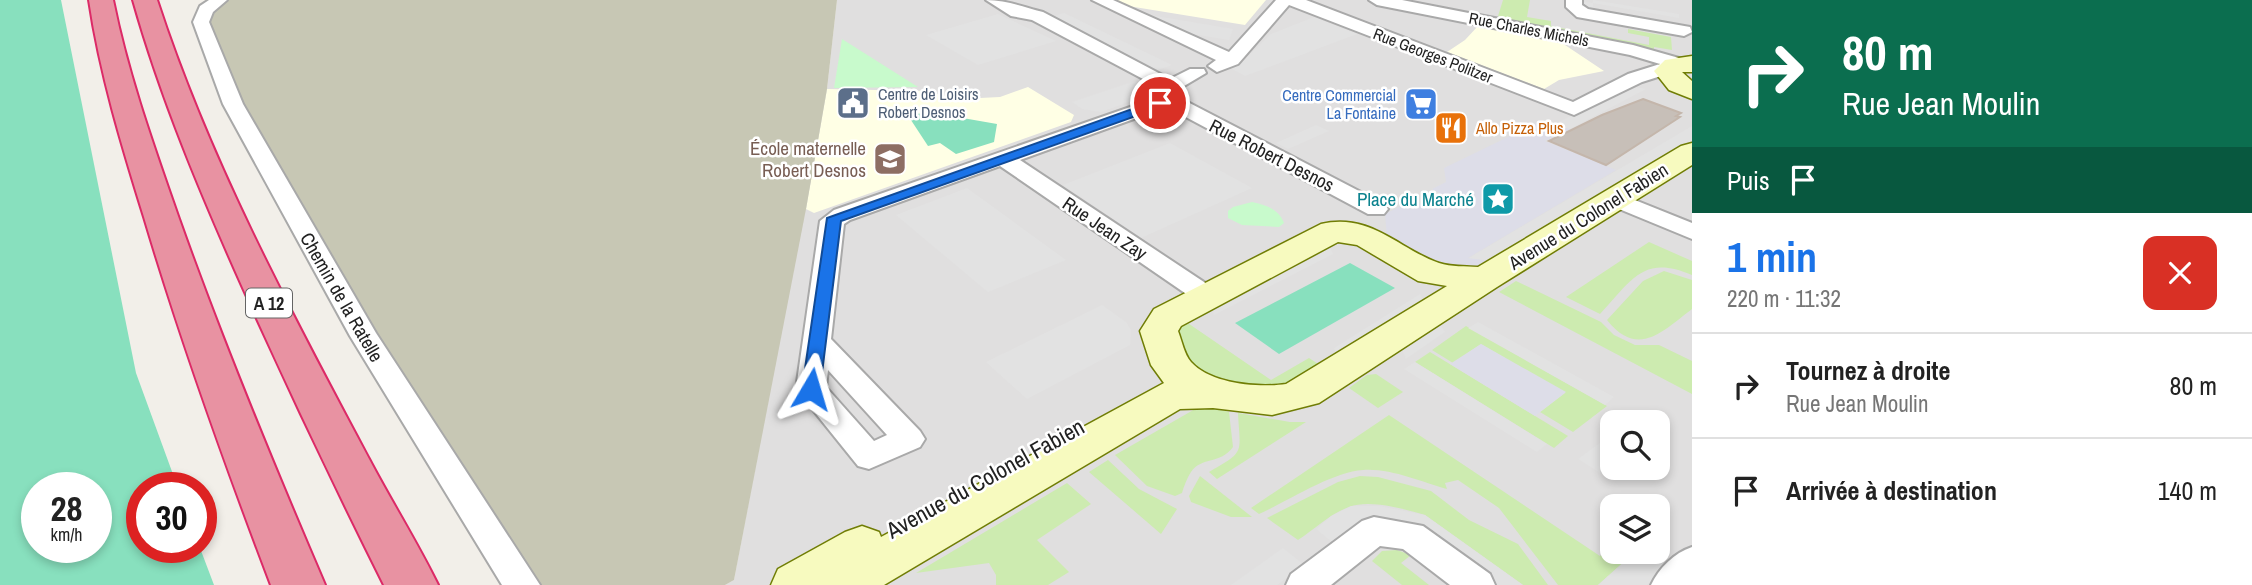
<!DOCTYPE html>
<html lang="fr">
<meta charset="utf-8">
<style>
:root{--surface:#fff;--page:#f6f6f6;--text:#222;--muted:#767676;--line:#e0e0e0;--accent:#1a73e8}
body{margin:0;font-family:"Archivo Narrow",sans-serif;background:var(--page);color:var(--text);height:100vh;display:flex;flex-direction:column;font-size:26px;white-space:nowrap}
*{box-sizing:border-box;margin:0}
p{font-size:23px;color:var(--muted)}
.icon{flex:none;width:38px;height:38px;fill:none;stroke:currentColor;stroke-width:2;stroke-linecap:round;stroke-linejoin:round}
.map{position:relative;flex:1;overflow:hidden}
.sheet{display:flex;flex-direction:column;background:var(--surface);width:560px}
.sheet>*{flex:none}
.top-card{background:#0b6e4f;color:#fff;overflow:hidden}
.fabs{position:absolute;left:1600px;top:410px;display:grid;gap:14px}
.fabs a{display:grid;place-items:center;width:70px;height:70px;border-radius:14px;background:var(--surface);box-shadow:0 4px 10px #0003;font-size:35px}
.speed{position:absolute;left:21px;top:472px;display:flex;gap:14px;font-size:35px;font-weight:700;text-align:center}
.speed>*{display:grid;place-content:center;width:91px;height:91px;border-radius:50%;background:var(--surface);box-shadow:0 4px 10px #0003;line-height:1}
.speed small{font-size:18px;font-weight:400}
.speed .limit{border:10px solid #d22;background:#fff;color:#111}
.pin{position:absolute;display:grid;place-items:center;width:60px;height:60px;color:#fff;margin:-30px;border:4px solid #fff;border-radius:50%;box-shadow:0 2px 7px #0007}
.me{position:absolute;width:77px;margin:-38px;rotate:7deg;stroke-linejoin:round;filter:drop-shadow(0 0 5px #0008)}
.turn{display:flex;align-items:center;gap:24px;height:147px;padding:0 35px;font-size:32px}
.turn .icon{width:91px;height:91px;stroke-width:2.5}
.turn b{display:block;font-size:49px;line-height:60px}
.then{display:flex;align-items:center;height:66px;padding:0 35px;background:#0003;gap:14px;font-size:26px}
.round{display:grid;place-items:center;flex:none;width:74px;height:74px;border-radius:14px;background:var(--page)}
.summary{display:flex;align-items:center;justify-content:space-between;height:119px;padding:0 35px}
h1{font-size:42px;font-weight:700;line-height:52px;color:var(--accent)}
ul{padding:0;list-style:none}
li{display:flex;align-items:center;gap:21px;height:105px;padding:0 35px;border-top:2px solid var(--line)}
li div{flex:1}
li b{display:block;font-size:26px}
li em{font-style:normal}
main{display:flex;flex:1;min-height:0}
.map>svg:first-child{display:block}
.residential{fill:#e0dfdf;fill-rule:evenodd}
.education{fill:#ffffe5}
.construction{fill:#c7c7b4}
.grass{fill:#cdebb0}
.park{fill:#c8facc}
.pitch{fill:#88e0be;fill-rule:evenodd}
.parking{fill:#e2e2e2}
.plaza{fill:#dddde8}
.building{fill:#c7bfb8;stroke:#c4b6ab;stroke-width:2}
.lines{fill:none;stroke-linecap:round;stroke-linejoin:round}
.street-casing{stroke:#a9a9a9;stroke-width:4}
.secondary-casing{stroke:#707d05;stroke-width:3}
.highway-casing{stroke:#dc2a67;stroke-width:4}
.street{fill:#fff;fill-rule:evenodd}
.secondary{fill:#f7fabf;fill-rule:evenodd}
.highway{fill:#e892a2;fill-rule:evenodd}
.route{fill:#1a73e8;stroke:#114b97;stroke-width:2}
.labels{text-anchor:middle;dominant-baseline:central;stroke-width:5;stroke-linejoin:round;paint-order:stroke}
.far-street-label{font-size:16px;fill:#222;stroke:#fff}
.far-service-label{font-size:16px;fill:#4e5e75;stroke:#fff;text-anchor:start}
.far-shop-label{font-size:16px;fill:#366cbe;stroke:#fff;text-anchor:end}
.far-food-label{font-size:16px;fill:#c56008;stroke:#fff;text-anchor:start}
.shield{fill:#fff;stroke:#646464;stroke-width:2}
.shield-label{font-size:18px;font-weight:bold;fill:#222}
.education-label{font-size:19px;fill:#785e54;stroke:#fff;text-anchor:end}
.street-label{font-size:19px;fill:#222;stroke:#fff}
.culture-label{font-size:19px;fill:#0d838f;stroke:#fff;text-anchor:end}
.near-street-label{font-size:23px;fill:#222;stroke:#fff}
</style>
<main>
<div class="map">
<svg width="1692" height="585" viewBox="0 0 1692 585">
<rect width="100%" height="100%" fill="#f2efe9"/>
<!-- residential -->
<path class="residential" d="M837 0H1692V585H725L734 580 827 89ZM1612 422H1657V467H1612ZM1612 506H1657V551H1612Z"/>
<!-- education -->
<g class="education">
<path d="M1112 0H1266L1245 25 1122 5Z"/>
<path d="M1478 26 1562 43 1604 71 1559 80 1544 89 1447 52 1465 40Z"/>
<path d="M1028 87 1074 115 1071 122 814 213 806 209 827 89 923 91 960 99 1000 97Z"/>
</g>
<!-- construction -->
<path class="construction" d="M219 0H837L827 89 806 209 734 580 725 585H522L364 336 205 36 206 10Z"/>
<!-- grass -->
<g class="grass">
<path d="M1503 0H1530L1527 17 1551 21V26L1649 45V37L1628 33V29L1671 37 1672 50 1654 47V50L1510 22 1498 16Z"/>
<path d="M1649 242 1692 261V275C1643 254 1632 280 1600 314L1566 297Z"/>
<path d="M1664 271 1692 280V309C1663 331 1638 359 1607 320L1643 281Z"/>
<path d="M1516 281 1601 322 1614 335 1635 345H1659L1692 361V394L1499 292Z"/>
<path d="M1179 317 1271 380 1309 358 1329 371 1274 393 1191 372 1174 323Z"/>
<path d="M1466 326 1607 406 1573 432 1540 412 1565 393 1481 344 1453 363 1432 350Z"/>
<path d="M1430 352 1568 436 1554 448 1415 362Z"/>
<path d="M1376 374 1403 392 1378 408 1349 388 1367 375Z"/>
<path d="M1202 405 1229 412 1233 447C1220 465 1202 456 1191 472 1187 478 1184 486 1182 493L1175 496 1147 486 1115 455Z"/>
<path d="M1238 413 1290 422H1306L1217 479 1209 472C1246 451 1240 454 1238 413Z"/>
<path d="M1389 415 1600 556 1612 546V551H1636L1598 585H1558L1499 508 1458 480 1445 483 1447 489C1421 482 1391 468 1363 470 1332 472 1288 501 1259 514L1251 508Z"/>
<path d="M1108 460 1139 489 1177 509 1161 534 1089 472Z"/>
<path d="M1200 476 1252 517H1231L1191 502 1189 496Z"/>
<path d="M1360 476 1378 477 1431 491 1469 520 1518 544 1548 585H1523L1425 515C1404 509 1370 499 1349 507 1330 514 1315 529 1298 540L1267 518 1338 482Z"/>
<path d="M1067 483 1091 504 1037 540 1069 572 1048 585H996V575L989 563 916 573Z"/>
<path d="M1397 550 1411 555 1401 563 1429 585H1402L1372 561 1382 551Z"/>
</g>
<!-- park -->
<g class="park">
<path d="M842 39 918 87 834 88Z"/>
<path d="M1252 202C1266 205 1279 209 1284 223L1279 227 1242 225 1228 218V211L1233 207Z"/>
</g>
<!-- pitch -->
<g class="pitch">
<path d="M0 0H61L136 373 178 488H142V548H200L214 585H0ZM37 488H96V548H37Z"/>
<path d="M934 113 997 124 994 142 956 154 940 143 928 146 907 114Z"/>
<path d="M1350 263 1395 288 1279 354 1235 323Z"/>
</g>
<!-- parking -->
<g class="parking">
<path d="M1593 0 1679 14V18L1593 3V9L1661 21 1662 25 1593 13V9L1579 6V1L1593 3Z"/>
<path d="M1064 13 1172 65 1155 71 1048 18Z"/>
<path d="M1138 13 1233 29 1229 40 1175 31Z"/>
<path d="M998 14 1056 41 978 65 926 35Z"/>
<path d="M1314 17 1357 34 1245 76 1230 68 1241 63 1271 34Z"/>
<path d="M1135 81 1153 93 1101 112 1082 109 1072 102Z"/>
<path d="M1629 86 1646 89 1570 129 1551 126Z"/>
<path d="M1316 125 1329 131 1288 149 1276 143Z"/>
<path d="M1692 126V141L1491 261 1467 259Z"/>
<path d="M1170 143 1252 188 1141 238 1063 185Z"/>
<path d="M967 188 1066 260 988 292 896 215Z"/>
<path d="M1327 241 1333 254 1214 315 1210 300Z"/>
<path d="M1420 294 1429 310 1340 363 1334 348Z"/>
<path d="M1102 305 1126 322 1131 330 1130 345 1027 399 986 362Z"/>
<path d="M1436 318 1445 332 1406 359 1400 345Z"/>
<path d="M1478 322 1614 397 1605 405 1468 328Z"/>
<path d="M1415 362 1547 444 1537 452 1404 369Z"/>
<path d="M1612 434V464L1600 473 1578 459Z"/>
<path d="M1351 506H1380L1425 515 1523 585H1497L1430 536 1333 543 1316 529 1331 516Z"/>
<path d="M1283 548 1304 565 1277 585H1231Z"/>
<path d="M1636 551H1644L1667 566 1647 585H1598Z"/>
</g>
<!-- plaza -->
<g class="plaza">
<path d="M1537 123 1570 129 1545 141 1616 170 1468 258 1491 261 1475 268 1438 267 1387 238 1385 214 1403 205 1411 209 1440 193 1432 189 1446 182 1444 168Z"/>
<path d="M1481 344 1566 392 1535 416 1450 364Z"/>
</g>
<!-- building -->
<path class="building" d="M1643 99 1681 113 1676 116 1680 117 1606 165 1549 141 1602 115Z"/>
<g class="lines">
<defs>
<g id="street">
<path d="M209 0H227L213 12 209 22 243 104 376 333 540 585H502L350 336 223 104 193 22 200 6Z"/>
<path d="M986 0C1007 0 1023 7 1043 12L1170 79 1190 69H1204L1206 73 1179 89 1178 97 1384 204 1388 209 1384 214H1368L1167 107 1020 160 1216 290 1220 296 1216 302 1207 304 1198 302 1000 166 850 220 844 224 831 339 920 431 925 439 920 447 869 469 858 466 796 389 820 221 834 210 1159 97 1160 88 1032 20 1011 16ZM828 370 887 435 874 441 826 387Z"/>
<path d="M1092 0H1113L1229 52 1276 0H1306L1573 102 1628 74 1660 64 1630 55 1377 5 1369 0H1402L1633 45 1686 60 1688 64 1686 68 1642 82 1574 115 1289 5 1238 64 1217 72 1208 66 1216 60Z"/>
<path d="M1566 0H1582V5L1588 9 1690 27 1692 32 1684 36 1577 17 1566 7Z"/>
<path d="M1615 192 1692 223V239L1607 204 1603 199 1607 194Z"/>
<path d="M1374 517 1423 526 1490 574 1495 585H1450L1403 549 1380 546 1331 585H1286L1291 574 1362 521Z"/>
<path d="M1692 547V585H1651C1659 568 1674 553 1692 547Z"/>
</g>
<g id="secondary">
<path d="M1692 56V72H1682L1692 81V99L1669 90 1654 71 1665 60Z"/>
<path d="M1692 143V165L1497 287 1319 403 1272 415 1213 408 1180 409 884 585H771L778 569 845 532 862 526 879 532 881 537 1164 383 1151 365 1140 331 1154 309 1321 224C1370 212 1399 249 1439 263 1451 267 1466 266 1478 267L1681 146ZM1338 242 1357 245 1418 281 1447 286 1286 384C1259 388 1211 384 1191 362 1184 354 1182 341 1178 331L1181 326Z"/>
</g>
<g id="highway">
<path d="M89 0H113C128 75 154 147 179 219 223 343 273 464 325 585H271C225 464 181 341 144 217 122 146 100 74 89 0Z"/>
<path d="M133 0H157C209 160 290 311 369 459 391 501 417 542 438 585H384C335 487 288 388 243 288 201 194 161 99 133 0Z"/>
</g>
</defs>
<!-- street casing -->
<use href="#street" class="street-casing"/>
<!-- secondary casing -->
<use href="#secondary" class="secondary-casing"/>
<!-- highway casing -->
<use href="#highway" class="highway-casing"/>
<!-- street -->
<use href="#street" class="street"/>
<!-- secondary -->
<use href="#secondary" class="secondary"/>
<!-- highway -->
<use href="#highway" class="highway"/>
</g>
<!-- route -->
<path class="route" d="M1160 99 1166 103 1164 106 841 221 820 389 817 394H805L802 389 827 218Z"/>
<!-- icons -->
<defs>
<symbol id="civic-square" viewBox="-11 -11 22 22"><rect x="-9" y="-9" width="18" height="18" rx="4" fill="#5c6f8a" stroke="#fff"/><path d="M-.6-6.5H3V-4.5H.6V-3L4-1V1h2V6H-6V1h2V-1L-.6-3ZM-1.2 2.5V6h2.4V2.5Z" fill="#fff"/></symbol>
<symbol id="supermarket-square" viewBox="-11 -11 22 22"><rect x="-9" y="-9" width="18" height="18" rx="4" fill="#3f7fe0" stroke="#fff"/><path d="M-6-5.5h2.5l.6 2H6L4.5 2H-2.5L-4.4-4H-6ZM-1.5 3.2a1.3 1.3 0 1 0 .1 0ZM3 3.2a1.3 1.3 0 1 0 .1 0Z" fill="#fff"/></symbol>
<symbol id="restaurant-square" viewBox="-11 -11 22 22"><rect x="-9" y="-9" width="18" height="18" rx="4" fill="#e8710a" stroke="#fff"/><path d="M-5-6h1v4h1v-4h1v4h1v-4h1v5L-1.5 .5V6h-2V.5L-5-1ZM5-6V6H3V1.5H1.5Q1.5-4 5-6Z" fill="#fff"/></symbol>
<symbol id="school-square" viewBox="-11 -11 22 22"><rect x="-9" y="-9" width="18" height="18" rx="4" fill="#8d6e63" stroke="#fff"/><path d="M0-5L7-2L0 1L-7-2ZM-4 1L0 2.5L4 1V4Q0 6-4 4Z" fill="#fff"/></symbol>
<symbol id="sight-square" viewBox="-11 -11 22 22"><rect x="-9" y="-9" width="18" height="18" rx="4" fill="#0f9aa8" stroke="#fff"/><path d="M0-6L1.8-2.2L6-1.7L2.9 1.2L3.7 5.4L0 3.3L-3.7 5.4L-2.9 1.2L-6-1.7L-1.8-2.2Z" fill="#fff"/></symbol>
</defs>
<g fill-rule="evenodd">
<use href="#civic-square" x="834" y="84" width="38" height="38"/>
<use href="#supermarket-square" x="1402" y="85" width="38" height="38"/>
<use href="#restaurant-square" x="1432" y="109" width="38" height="38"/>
<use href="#school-square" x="871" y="140" width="38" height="38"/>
<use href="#sight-square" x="1479" y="180" width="38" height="38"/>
</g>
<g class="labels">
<!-- far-street labels -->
<g class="far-street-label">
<text transform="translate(1529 29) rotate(11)">Rue Charles Michels</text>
<text transform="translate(1433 55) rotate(21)">Rue Georges Politzer</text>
</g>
<!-- far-service labels -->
<g class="far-service-label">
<text x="878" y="94">Centre de Loisirs<tspan x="878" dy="18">Robert Desnos</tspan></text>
</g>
<!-- far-shop labels -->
<g class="far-shop-label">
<text x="1396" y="95">Centre Commercial<tspan x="1396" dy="18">La Fontaine</tspan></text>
</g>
<!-- far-food labels -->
<g class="far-food-label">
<text x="1476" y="128">Allo Pizza Plus</text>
</g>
<!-- shield labels -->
<rect class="shield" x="246" y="288.5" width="46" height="29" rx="5"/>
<g class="shield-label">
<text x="269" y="303">A 12</text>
</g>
<!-- education labels -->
<g class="education-label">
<text x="866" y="148">École maternelle<tspan x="866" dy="22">Robert Desnos</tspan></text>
</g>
<!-- street labels -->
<g class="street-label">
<text transform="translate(1272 155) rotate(27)">Rue Robert Desnos</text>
<text transform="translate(1588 216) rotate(-32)">Avenue du Colonel Fabien</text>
<text transform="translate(1105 228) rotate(34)">Rue Jean Zay</text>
<text transform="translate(342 297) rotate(60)">Chemin de la Ratelle</text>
</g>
<!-- culture labels -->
<g class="culture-label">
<text x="1474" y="199">Place du Marché</text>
</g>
<!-- near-street labels -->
<g class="near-street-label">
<text transform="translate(985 478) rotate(-29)">Avenue du Colonel Fabien</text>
</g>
</g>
</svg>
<div class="fabs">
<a><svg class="icon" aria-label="search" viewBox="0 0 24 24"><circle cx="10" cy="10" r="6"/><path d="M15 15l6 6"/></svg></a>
<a><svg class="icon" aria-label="layers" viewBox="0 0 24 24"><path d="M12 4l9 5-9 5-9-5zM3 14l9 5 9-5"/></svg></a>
</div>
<div class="speed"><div>28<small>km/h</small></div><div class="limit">30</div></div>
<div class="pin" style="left:1160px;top:103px;background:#d93025"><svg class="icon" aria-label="arrive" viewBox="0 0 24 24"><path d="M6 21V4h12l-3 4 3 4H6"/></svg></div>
<svg class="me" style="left:811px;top:389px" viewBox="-20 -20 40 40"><path d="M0-17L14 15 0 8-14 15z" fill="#1a73e8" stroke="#fff" stroke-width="4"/></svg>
</div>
<section class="sheet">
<div class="top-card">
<div class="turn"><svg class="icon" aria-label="right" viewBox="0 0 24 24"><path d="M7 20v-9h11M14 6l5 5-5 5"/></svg><div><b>80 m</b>Rue Jean Moulin</div></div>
<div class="then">Puis<svg class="icon" aria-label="arrive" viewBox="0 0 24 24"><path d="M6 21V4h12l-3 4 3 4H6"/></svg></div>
</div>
<div class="summary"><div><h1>1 min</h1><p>220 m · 11:32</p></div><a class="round" style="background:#d93025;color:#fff"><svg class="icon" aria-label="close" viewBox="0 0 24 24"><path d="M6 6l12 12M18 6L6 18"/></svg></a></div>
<ul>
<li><svg class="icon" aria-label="right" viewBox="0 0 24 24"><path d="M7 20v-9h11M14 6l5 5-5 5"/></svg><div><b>Tournez à droite</b><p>Rue Jean Moulin</p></div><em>80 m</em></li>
<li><svg class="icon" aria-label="arrive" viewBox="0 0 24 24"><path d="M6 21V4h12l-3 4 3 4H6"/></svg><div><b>Arrivée à destination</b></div><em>140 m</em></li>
</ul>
</section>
</main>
